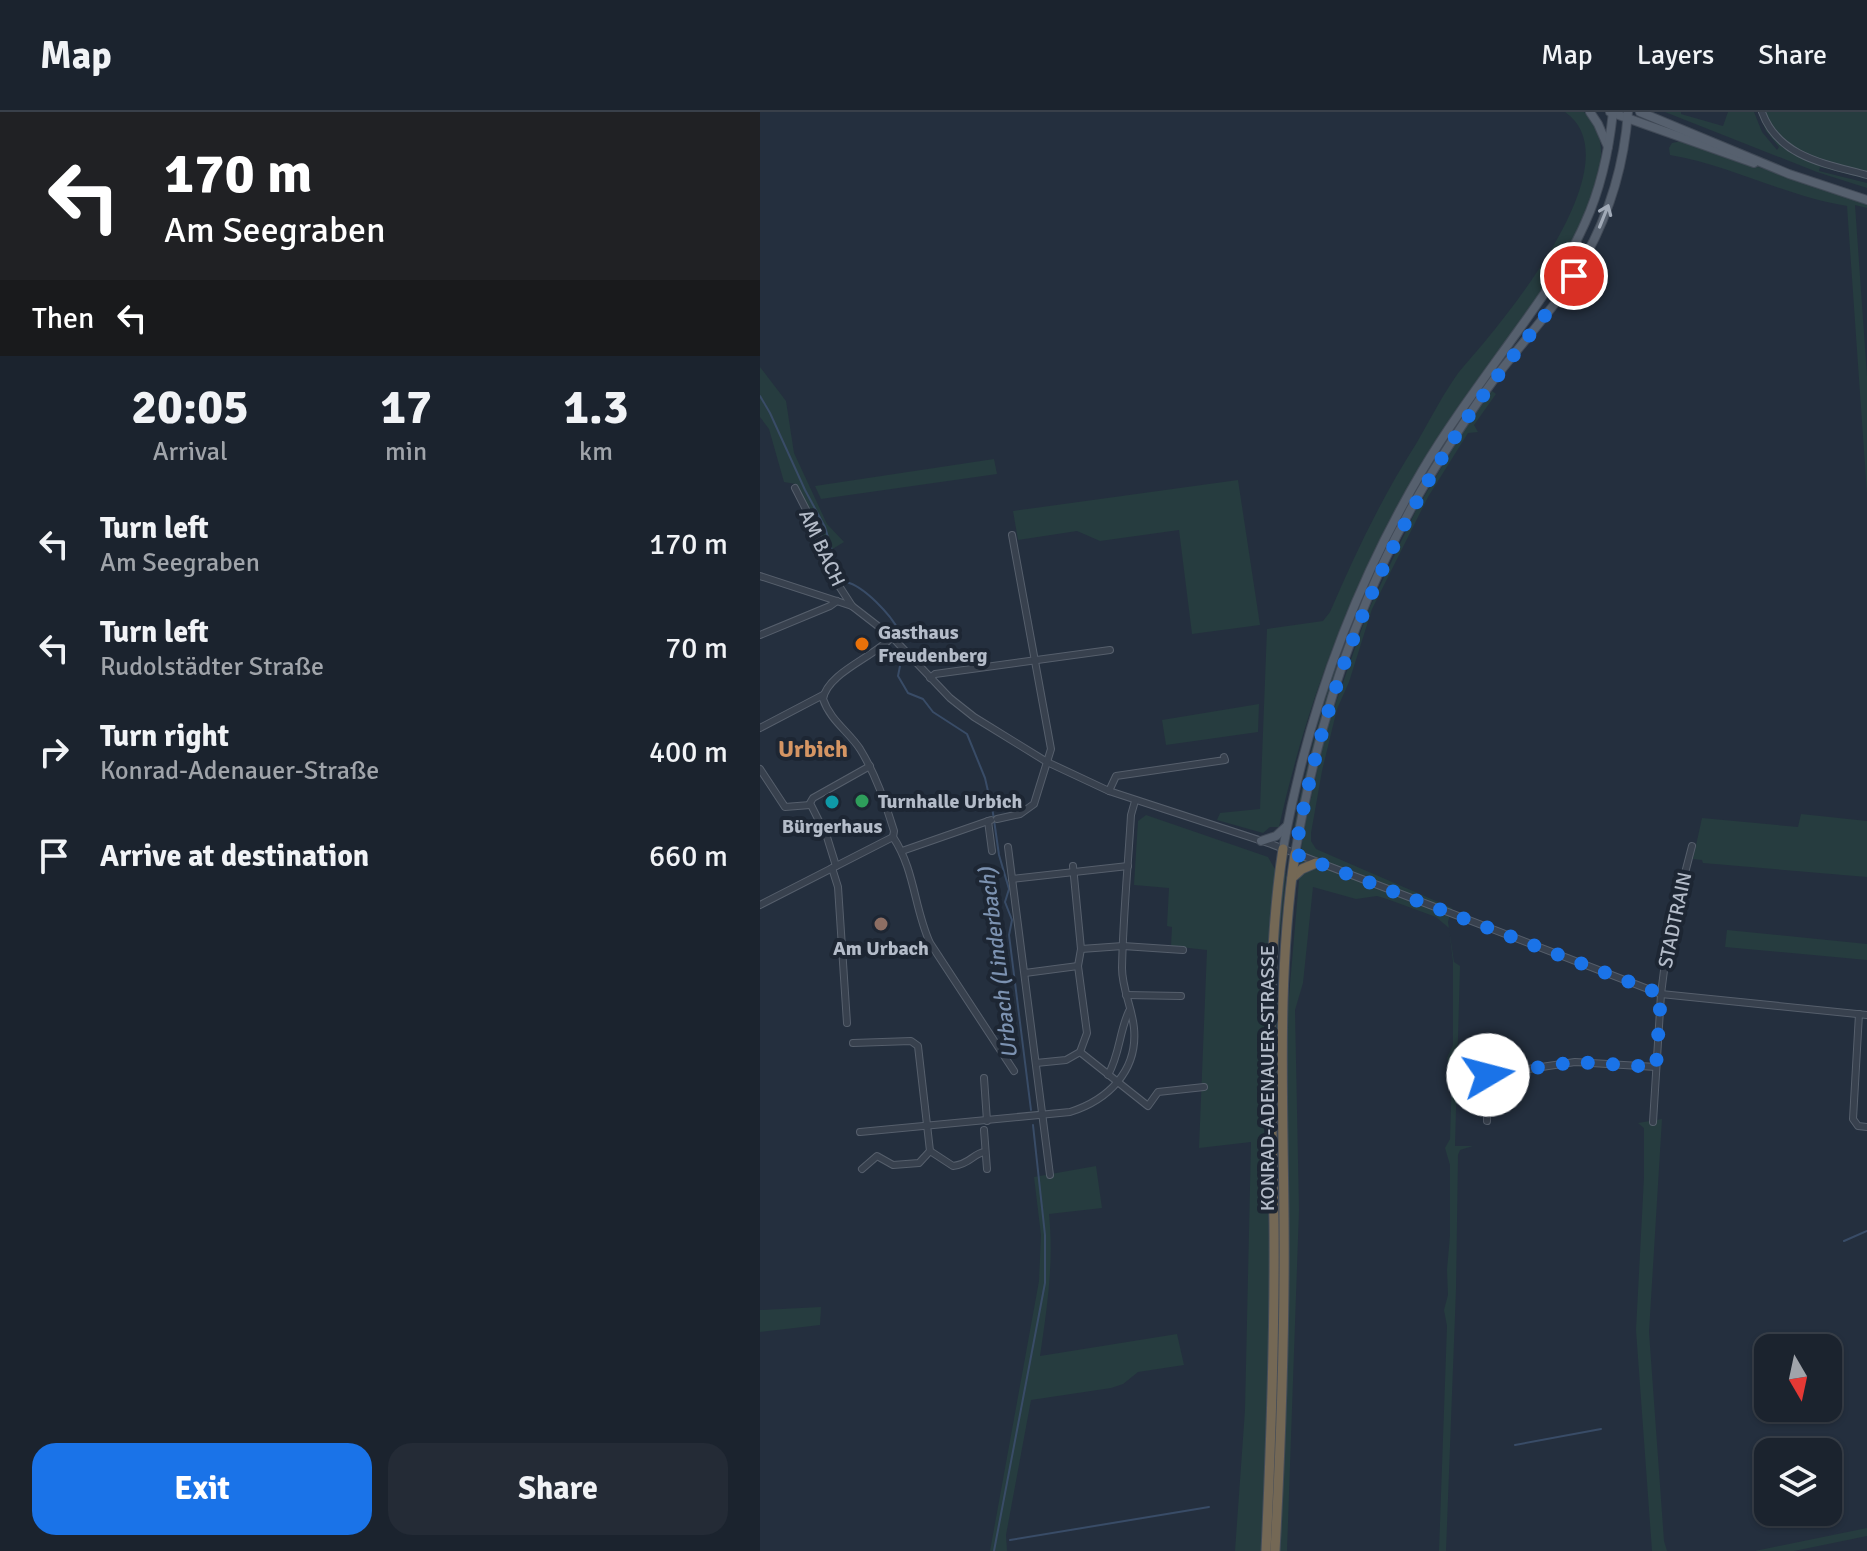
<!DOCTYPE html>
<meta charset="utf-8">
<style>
:root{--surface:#1b232e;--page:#242b36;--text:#f1f3f6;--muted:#a0a4aa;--line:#39404a;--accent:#1a73e8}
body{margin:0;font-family:Signika,sans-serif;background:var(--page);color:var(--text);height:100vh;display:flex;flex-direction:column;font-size:30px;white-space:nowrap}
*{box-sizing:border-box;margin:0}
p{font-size:26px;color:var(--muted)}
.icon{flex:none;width:44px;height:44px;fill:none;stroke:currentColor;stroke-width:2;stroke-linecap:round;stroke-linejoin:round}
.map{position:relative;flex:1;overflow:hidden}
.sheet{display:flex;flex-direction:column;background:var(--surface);width:760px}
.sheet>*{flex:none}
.hud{background:#202124;color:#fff;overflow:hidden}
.needle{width:52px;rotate:171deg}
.tools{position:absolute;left:994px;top:1222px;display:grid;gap:16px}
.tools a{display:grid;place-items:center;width:88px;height:88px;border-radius:16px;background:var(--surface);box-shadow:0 2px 6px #0004,0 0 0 2px var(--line);font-size:40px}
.pin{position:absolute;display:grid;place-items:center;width:68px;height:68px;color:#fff;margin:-34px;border:4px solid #fff;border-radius:50%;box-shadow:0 2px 8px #0007}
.me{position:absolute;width:88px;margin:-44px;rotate:82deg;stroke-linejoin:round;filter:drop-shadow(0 0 6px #0008)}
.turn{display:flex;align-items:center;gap:28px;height:168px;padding:0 32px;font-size:36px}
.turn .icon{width:104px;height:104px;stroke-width:2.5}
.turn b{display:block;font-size:56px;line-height:68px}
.then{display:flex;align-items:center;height:76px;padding:0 32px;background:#0003;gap:16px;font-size:30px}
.eta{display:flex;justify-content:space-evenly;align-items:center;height:136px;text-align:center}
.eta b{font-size:48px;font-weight:700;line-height:56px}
.button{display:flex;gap:16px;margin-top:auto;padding:16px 32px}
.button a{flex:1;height:92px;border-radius:24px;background:var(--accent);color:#fff;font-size:32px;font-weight:700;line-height:92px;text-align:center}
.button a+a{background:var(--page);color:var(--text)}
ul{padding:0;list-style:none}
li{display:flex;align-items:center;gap:24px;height:104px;padding:0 32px}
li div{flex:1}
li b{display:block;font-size:30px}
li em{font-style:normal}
header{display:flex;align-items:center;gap:48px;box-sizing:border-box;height:112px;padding:0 40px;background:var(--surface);border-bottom:2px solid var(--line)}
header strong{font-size:38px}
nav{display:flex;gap:44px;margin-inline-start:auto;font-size:28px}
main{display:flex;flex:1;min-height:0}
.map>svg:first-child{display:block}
.green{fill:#263c3f}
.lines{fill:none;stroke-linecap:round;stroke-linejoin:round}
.stream{stroke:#394c67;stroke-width:2}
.minor-casing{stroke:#565f6c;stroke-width:8}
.major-casing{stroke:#414a57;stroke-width:10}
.highway-casing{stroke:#434c59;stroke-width:11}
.minor{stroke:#38414e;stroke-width:6}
.major{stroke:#56606e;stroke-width:8}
.highway{stroke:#746855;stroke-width:9}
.oneway{stroke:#a1aab7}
.route{stroke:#1a73e8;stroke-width:14;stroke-dasharray:0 25.2}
.food-dot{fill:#e8710a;stroke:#1d2633;stroke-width:3}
.leisure-dot{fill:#2e9e5b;stroke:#1d2633;stroke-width:3}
.culture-dot{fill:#0f9aa8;stroke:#1d2633;stroke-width:3}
.education-dot{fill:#8d6e63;stroke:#1d2633;stroke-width:3}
.labels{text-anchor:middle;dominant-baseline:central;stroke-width:8;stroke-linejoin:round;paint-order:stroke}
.street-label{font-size:20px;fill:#b4bcc9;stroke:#1d2633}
.poi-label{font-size:20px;font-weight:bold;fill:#b4bcc9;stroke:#1d2633;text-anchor:start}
.water-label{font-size:22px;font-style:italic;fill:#7c92b1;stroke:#1d2633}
.quarter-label{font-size:24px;font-weight:bold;fill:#d59563;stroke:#1d2633}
</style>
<header>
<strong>Map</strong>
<nav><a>Map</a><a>Layers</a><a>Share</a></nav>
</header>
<main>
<section class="sheet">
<div class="hud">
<div class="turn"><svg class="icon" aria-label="left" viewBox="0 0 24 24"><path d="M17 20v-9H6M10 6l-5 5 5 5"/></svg><div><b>170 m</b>Am Seegraben</div></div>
<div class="then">Then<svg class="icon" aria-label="left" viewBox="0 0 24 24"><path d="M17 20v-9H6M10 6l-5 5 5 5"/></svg></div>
</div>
<div class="eta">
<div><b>20:05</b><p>Arrival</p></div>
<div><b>17</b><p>min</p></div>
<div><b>1.3</b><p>km</p></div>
</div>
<ul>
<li><svg class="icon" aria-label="left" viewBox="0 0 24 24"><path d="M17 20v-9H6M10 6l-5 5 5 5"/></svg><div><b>Turn left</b><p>Am Seegraben</p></div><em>170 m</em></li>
<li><svg class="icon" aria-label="left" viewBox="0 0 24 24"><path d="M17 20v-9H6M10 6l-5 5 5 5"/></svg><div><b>Turn left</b><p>Rudolstädter Straße</p></div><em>70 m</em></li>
<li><svg class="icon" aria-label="right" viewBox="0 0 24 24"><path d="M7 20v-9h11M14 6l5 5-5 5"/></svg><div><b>Turn right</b><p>Konrad-Adenauer-Straße</p></div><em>400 m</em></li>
<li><svg class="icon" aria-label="arrive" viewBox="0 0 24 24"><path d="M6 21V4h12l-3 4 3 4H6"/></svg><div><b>Arrive at destination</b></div><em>660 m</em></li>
</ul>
<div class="button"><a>Exit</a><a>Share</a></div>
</section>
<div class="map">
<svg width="1107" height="1439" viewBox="0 0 1107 1439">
<rect width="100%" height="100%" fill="#242f3e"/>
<!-- green -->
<g class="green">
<path d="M805 0H824C854 30 838 67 825 101 793 184 720 258 673 334 600 451 549 580 519 715H510L503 721 457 708 460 701 500 697 507 517 563 509 570 500C595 442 622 385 656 332 669 310 688 272 704 254 742 211 877 50 805 0Z"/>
<path d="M905 0H921V2L963 14 968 0H994L1002 20 1017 38 1019 35 1006 19 998 0H1107V67L1060 55 1059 59 1107 71V76L1057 60Z"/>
<path d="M922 29 1107 92V96L1095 93 1107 264V382L1087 94C1025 84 970 53 910 43L909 36 912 31Z"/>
<path d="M0 255 26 289 34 341 67 412 84 430 66 441 59 415 36 372 24 370 9 317 0 305Z"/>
<path d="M732 279 736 282 714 313 718 320 708 321 668 385 612 497 589 570 577 597 562 659 551 721V729L556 737 692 796 688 810 694 850 700 854 695 1034H713L700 1038 698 1043 696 1177 686 1439H679L687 1214 684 1198 688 1183 687 1158 690 1123V1053L685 1036 690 1027 692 962 687 946 693 933V850L689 816 676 805 627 787 617 784 596 787 553 775 543 871 535 898 539 1098 527 1439H520L529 1160 527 907 543 722 566 619 608 499 656 398 704 318Z"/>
<path d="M234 347 237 362 61 387 55 374Z"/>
<path d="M478 368 500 513 432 522 419 418 340 429 317 419 258 428 253 399Z"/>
<path d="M583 531 585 532C565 595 549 657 535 722L533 721C545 656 562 593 583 531Z"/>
<path d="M499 592 498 620 406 633 402 608Z"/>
<path d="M1041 702 1107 709V765L943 751 942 748 933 747 942 706 1038 715Z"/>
<path d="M386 703 508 745 516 759 508 833 505 908 510 1192 502 1439H475L485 1298 491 1030 439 1036 447 838 411 834 412 815 407 814 409 776 374 773 378 709Z"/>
<path d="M524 760 526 761 517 853V1099L514 859Z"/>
<path d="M967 818 1107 832V848L965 835Z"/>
<path d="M902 1007 889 1220 904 1429 907 1439H892L876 1218 884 1065V1016L878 1011Z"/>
<path d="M336 1054 342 1096 289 1102C294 1151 287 1196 280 1244L417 1222 424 1253 378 1260 363 1272 351 1276 271 1288 246 1423 247 1439H230L279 1169 281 1123 274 1065Z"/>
<path d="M61 1195 60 1213 0 1220V1198Z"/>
<path d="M1107 1416V1424L1034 1439H995Z"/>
</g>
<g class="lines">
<!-- stream -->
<g class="stream">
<path d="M0 284 10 301 45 378 65 415 76 452 86 470C104 474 131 503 139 519"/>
<path d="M141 549 138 564 148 581 163 587 173 600 207 622 225 666 233 701 239 743 249 777 245 790 252 808 249 823 271 998"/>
<path d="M1084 1129 1107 1119"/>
<path d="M755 1333 841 1317"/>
<path d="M250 1428 449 1395"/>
<path d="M234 1439 285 1171V1123L273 1013"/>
</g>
<defs>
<g id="minor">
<path d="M1002 0C1018 45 1066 52 1107 63"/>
<path d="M35 376 55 415 72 463 92 494"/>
<path d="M0 464 92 494 132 525 190 586 214 605 287 650 349 679 511 732 901 882 1107 903"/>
<path d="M0 523 70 494 77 489"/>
<path d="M132 525C114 545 67 561 63 587 70 608 89 620 100 637 116 663 125 690 134 719L133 725"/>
<path d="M170 566 175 562 350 538"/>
<path d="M0 616 63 583"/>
<path d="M0 657 25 695 50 693"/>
<path d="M349 679 356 664 465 648 464 645"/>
<path d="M237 707 260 702 274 692 291 637 252 423"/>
<path d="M228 709 232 739"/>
<path d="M133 725C155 758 154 796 170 831L254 959"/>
<path d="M248 735 290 1063"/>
<path d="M142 739 231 708"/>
<path d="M76 754 67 725 50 691 53 686 110 654"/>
<path d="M72 756 78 775 87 911"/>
<path d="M252 767 368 754"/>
<path d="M0 793 133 725"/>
<path d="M321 837 363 834 423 838"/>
<path d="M265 861 318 854"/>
<path d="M366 883 421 884"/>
<path d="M1099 902 1093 1007 1098 1014 1107 1015"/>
<path d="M93 931 151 929 158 934 170 1039 159 1051 133 1053 117 1044 102 1057"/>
<path d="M320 940 388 994 398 980 444 975"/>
<path d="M276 951 306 948 320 940 327 921 318 854 321 837 313 754"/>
<path d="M348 963C360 942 359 920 369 899"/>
<path d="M728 963 815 950 896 955"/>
<path d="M224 966 227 1009"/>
<path d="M727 1009 729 946"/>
<path d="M893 1010 901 882 908 827 932 734"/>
<path d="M224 1018 227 1057"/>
<path d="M100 1020 310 1000C348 988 378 959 374 916 372 895 362 877 362 856 363 805 368 754 371 703L375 689"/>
<path d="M170 1039 193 1054C211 1052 213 1041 225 1040"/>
</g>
<g id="major">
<path d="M830 0 838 12 848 35"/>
<path d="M850 0 994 51"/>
<path d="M880 0 1029 62 1107 88"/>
<path d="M501 729 516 724 527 714"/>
<path d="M523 737C547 603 593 476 662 359 691 310 725 265 758 219 783 184 808 150 825 111 841 76 849 38 853 0"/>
<path d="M535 742C557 613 598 485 665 372 687 336 710 300 735 266 755 240 776 216 796 190 838 134 863 70 868 0"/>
</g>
<g id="highway">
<path d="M532 766 542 757 556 751"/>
<path d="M506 1439C511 1330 515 1221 514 1112 512 986 504 862 523 737"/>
<path d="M515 1439C521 1328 525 1217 524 1106 523 984 517 863 535 742"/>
</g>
</defs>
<!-- minor casing -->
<use href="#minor" class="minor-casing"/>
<!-- major casing -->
<use href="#major" class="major-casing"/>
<!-- highway casing -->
<use href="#highway" class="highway-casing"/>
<!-- minor -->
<use href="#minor" class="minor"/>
<!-- major -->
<use href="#major" class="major"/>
<!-- highway -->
<use href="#highway" class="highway"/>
</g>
<!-- one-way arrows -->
<defs><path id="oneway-shaft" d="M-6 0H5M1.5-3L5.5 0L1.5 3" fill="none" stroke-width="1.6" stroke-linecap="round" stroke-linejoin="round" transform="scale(2)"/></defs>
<use class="oneway" href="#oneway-shaft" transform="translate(844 104) rotate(-68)"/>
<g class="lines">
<!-- route -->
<path class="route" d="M728 963 815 950 896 955 901 882 535 742C561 585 620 437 708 305 741 256 781 212 814 164"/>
</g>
<!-- markers -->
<circle class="food-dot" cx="102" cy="532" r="8"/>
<circle class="leisure-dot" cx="102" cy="689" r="8"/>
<circle class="culture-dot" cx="72" cy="690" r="8"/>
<circle class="education-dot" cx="121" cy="812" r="8"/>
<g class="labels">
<!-- street labels -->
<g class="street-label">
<text transform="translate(62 436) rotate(65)">AM BACH</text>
<text transform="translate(915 808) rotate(-78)">STADTRAIN</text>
<text transform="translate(507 966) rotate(-90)">KONRAD-ADENAUER-STRASSE</text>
</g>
<!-- poi labels -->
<g class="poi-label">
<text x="118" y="520">Gasthaus<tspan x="118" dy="23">Freudenberg</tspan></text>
<text x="118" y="689">Turnhalle Urbich</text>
<text x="72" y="714" text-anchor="middle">Bürgerhaus</text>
<text x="121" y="836" text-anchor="middle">Am Urbach</text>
</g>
<!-- water labels -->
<g class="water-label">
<text transform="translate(238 851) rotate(-97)">Urbach (Linderbach)</text>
</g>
<!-- quarter labels -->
<g class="quarter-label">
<text x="53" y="637">Urbich</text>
</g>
</g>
</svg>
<div class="tools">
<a><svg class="needle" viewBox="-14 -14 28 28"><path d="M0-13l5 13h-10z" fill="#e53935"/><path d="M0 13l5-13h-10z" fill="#a0a4aa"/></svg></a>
<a><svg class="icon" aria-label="layers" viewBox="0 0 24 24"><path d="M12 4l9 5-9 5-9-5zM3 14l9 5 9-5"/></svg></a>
</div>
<div class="pin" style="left:814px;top:164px;background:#d93025"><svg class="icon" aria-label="arrive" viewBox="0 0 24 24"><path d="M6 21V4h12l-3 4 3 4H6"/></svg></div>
<svg class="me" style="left:728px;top:963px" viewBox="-20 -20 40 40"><circle r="19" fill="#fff"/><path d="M0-13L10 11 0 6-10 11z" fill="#1a73e8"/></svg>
</div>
</main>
